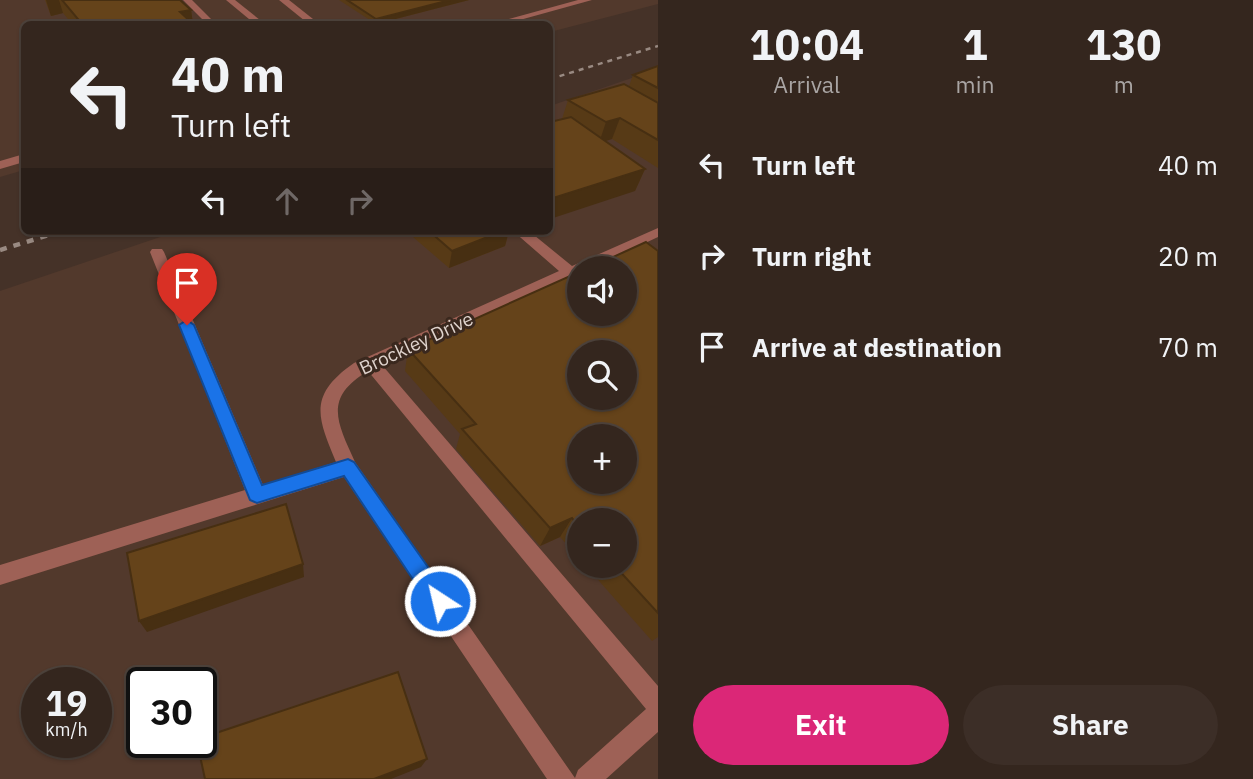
<!DOCTYPE html>
<meta charset="utf-8">
<style>
:root{--surface:#34261e;--page:#3c2e27;--text:#f1f3f6;--muted:#a9a5a4;--line:#4e433c;--accent:#db2777}
body{margin:0;font-family:"IBM Plex Sans",sans-serif;background:var(--page);color:var(--text);height:100vh;display:flex;flex-direction:column;font-size:26px;white-space:nowrap}
*{box-sizing:border-box;margin:0}
p{font-size:23px;color:var(--muted)}
.icon{flex:none;width:38px;height:38px;fill:none;stroke:currentColor;stroke-width:2;stroke-linecap:round;stroke-linejoin:round}
.map{position:relative;flex:1;overflow:hidden}
.drawer{display:flex;flex-direction:column;background:var(--surface);width:595px}
.drawer>*{flex:none}
.top-card{position:absolute;left:21px;top:21px;width:532px;height:214px;border-radius:10px;box-shadow:0 2px 5px #0004,0 0 0 2px var(--line);background:#34261e;color:var(--text);overflow:hidden}
.controls{position:absolute;left:567px;top:256px;display:grid;gap:14px}
.controls a{display:grid;place-items:center;width:70px;height:70px;border-radius:50%;background:var(--surface);box-shadow:0 2px 5px #0004,0 0 0 2px var(--line);font-size:35px}
.speed{position:absolute;left:21px;top:667px;display:flex;gap:14px;font-size:35px;font-weight:700;text-align:center}
.speed>*{display:grid;place-content:center;width:91px;height:91px;border-radius:50%;background:var(--surface);box-shadow:0 2px 5px #0004,0 0 0 2px var(--line);line-height:1}
.speed small{font-size:18px;font-weight:400}
.speed .limit{border:4px solid #111;border-radius:10px;background:#fff;color:#111}
.pin{position:absolute;display:grid;place-items:center;width:60px;height:60px;color:#fff;margin:-72px -30px;border-radius:50% 50% 50% 0;rotate:-45deg;box-shadow:0 0 7px #0007}
.pin .icon{rotate:45deg}
.me{position:absolute;width:77px;margin:-38px;rotate:325deg;stroke-linejoin:round;filter:drop-shadow(0 0 5px #0008)}
.turn{display:flex;align-items:center;gap:24px;height:147px;padding:0 35px;font-size:32px}
.turn .icon{width:91px;height:91px;stroke-width:2.5}
.turn b{display:block;font-size:49px;line-height:60px}
.lanes{display:flex;align-items:center;height:66px;padding:0 35px;background:#0003;justify-content:center;gap:35px;direction:ltr}
.lanes .off{opacity:.35}
.eta{display:flex;justify-content:space-evenly;align-items:center;height:119px;text-align:center}
.eta b{font-size:42px;font-weight:800;line-height:49px}
.primary-button{display:flex;gap:14px;margin-top:auto;padding:14px 35px}
.primary-button a{flex:1;height:80px;border-radius:42px;background:var(--accent);color:#fff;font-size:28px;font-weight:800;line-height:80px;text-align:center}
.primary-button a+a{background:var(--page);color:var(--text)}
ul{padding:0;list-style:none}
li{display:flex;align-items:center;gap:21px;height:91px;padding:0 35px}
li div{flex:1}
li b{display:block;font-size:26px}
li em{font-style:normal}
main{display:flex;flex:1;min-height:0}
.map>svg:first-child{display:block}
.built{fill:#52392c;fill-rule:evenodd}
.lines{fill:none;stroke-linecap:round;stroke-linejoin:round}
.minor{fill:#9e6156;fill-rule:evenodd}
.rail-far1{stroke:#998a82;stroke-width:2.5;stroke-dasharray:5 5;stroke-linecap:butt}
.rail{stroke:#998a82;stroke-width:4.5;stroke-dasharray:7 7;stroke-linecap:butt}
.wall{fill:#573a16}
.shaded-wall{fill:#472f12}
.building{fill:#65431a;stroke:#472f12;stroke-width:2;fill-rule:evenodd}
.route{fill:#1a73e8;stroke:#114b97;stroke-width:2}
.labels{text-anchor:middle;dominant-baseline:central;stroke-width:6;stroke-linejoin:round;paint-order:stroke}
.street-label{font-size:19px;fill:#dfd3cd;stroke:#3a281e}
</style>
<main>
<div class="map">
<svg width="658" height="779" viewBox="0 0 658 779">
<rect width="100%" height="100%" fill="#453228"/>
<!-- built -->
<g class="built">
<path d="M0 0H658V4L550 32V24H24V170L0 177Z"/>
<path d="M658 69V779H0V291L178 231H550V106ZM579 268H625V313H579ZM579 352H625V397H579ZM579 436H625V481H579ZM579 520H625V565H579ZM37 682H96V742H37ZM142 682H201V742H142Z"/>
</g>
<g class="lines">
<!-- minor -->
<g class="minor">
<path d="M183 0H192L216 24H207Z"/>
<path d="M226 0H235L265 24H255Z"/>
<path d="M279 0H289L313 19 305 21Z"/>
<path d="M578 0H592L505 24H491Z"/>
<path d="M24 154V162L0 169V161Z"/>
<path d="M658 228V237L592 268H579V274L382 365 658 686V732L606 779H547L344 477 0 585V565L245 490 150 252 152 249H162L164 252 263 485 336 462C317 417 308 395 354 363L559 271 513 231H529L572 266ZM368 371 646 709 578 770 575 778 355 462C337 422 323 398 368 371Z"/>
</g>
<!-- rail-far1 -->
<path class="rail-far1" d="M550 79 658 46"/>
<!-- rail -->
<path class="rail" d="M0 250 62 231"/>
</g>
<!-- wall -->
<g class="wall">
<path d="M45 0H180L191 10 193 24H72L63 13 51 16Z"/>
<path d="M339 0H469L376 24Z"/>
<path d="M658 66V168L612 139 605 141 645 169 635 191 562 119 568 100 629 86 633 75Z"/>
<path d="M406 231H509L505 246 449 268Z"/>
<path d="M658 251V637L652 641 585 565H625L579 520V558L560 537 540 546 456 449 460 434 405 371 408 349Z"/>
</g>
<!-- shaded-wall -->
<g class="shaded-wall">
<path d="M46 0H59L63 13 51 16Z"/>
<path d="M450 0H469L376 24V19Z"/>
<path d="M191 10 193 24 180 12Z"/>
<path d="M620 118 612 139 599 143 606 122Z"/>
<path d="M645 169 635 191 550 219V199Z"/>
<path d="M503 231H509L505 246 449 268 452 251Z"/>
<path d="M572 518 560 537 540 546 550 528Z"/>
<path d="M303 564 304 577 147 632 139 621Z"/>
<path d="M427 759 421 767 391 779H374Z"/>
</g>
<!-- building -->
<g class="building">
<path d="M62 0H180L191 10 180 12 193 24H82Z"/>
<path d="M347 0H450L376 19Z"/>
<path d="M658 66V88L633 75Z"/>
<path d="M624 84 658 103V140L620 118 606 122 568 100Z"/>
<path d="M571 117 645 169 550 199V122Z"/>
<path d="M429 231H503L452 251Z"/>
<path d="M646 242 658 251V613L614 565H625V520H579V527L572 518 550 528 462 429 476 424 408 349 579 272V313H625V268H589ZM579 352H625V397H579ZM579 436H625V481H579Z"/>
<path d="M286 504 303 564 139 621 127 553Z"/>
<path d="M398 672 427 759 374 779H205L197 742H201V738Z"/>
</g>
<!-- route -->
<path class="route" d="M187 320 194 325 262 485 348 459 354 462 447 594 450 601 447 608 440 611 432 608 344 476 257 503 250 500 179 325Z"/>
<g class="labels">
<!-- street labels -->
<g class="street-label">
<text transform="translate(416 343) rotate(-25)">Brockley Drive</text>
</g>
</g>
</svg>
<div class="controls">
<a><svg class="icon" aria-label="sound" viewBox="0 0 24 24"><path d="M4 9h4l5-4v14l-5-4H4zM17 9q2 3 0 6"/></svg></a>
<a><svg class="icon" aria-label="search" viewBox="0 0 24 24"><circle cx="10" cy="10" r="6"/><path d="M15 15l6 6"/></svg></a>
<a>+</a>
<a>−</a>
</div>
<div class="speed"><div>19<small>km/h</small></div><div class="limit">30</div></div>
<div class="pin" style="left:187px;top:325px;background:#d93025"><svg class="icon" aria-label="arrive" viewBox="0 0 24 24"><path d="M6 21V4h12l-3 4 3 4H6"/></svg></div>
<svg class="me" style="left:440px;top:601px" viewBox="-20 -20 40 40"><circle r="17" fill="#1a73e8" stroke="#fff" stroke-width="3"/><path d="M0-11L8 9 0 5-8 9z" fill="#fff"/></svg>
<div class="top-card">
<div class="turn"><svg class="icon" aria-label="left" viewBox="0 0 24 24"><path d="M17 20v-9H6M10 6l-5 5 5 5"/></svg><div><b>40 m</b>Turn left</div></div>
<div class="lanes"><svg class="icon" aria-label="left" viewBox="0 0 24 24"><path d="M17 20v-9H6M10 6l-5 5 5 5"/></svg><svg class="icon off" aria-label="ahead" viewBox="0 0 24 24"><path d="M12 20V5M6 11l6-6 6 6"/></svg><svg class="icon off" aria-label="right" viewBox="0 0 24 24"><path d="M7 20v-9h11M14 6l5 5-5 5"/></svg></div>
</div>
</div>
<section class="drawer">
<div class="eta">
<div><b>10:04</b><p>Arrival</p></div>
<div><b>1</b><p>min</p></div>
<div><b>130</b><p>m</p></div>
</div>
<ul>
<li><svg class="icon" aria-label="left" viewBox="0 0 24 24"><path d="M17 20v-9H6M10 6l-5 5 5 5"/></svg><div><b>Turn left</b></div><em>40 m</em></li>
<li><svg class="icon" aria-label="right" viewBox="0 0 24 24"><path d="M7 20v-9h11M14 6l5 5-5 5"/></svg><div><b>Turn right</b></div><em>20 m</em></li>
<li><svg class="icon" aria-label="arrive" viewBox="0 0 24 24"><path d="M6 21V4h12l-3 4 3 4H6"/></svg><div><b>Arrive at destination</b></div><em>70 m</em></li>
</ul>
<div class="primary-button"><a>Exit</a><a>Share</a></div>
</section>
</main>
